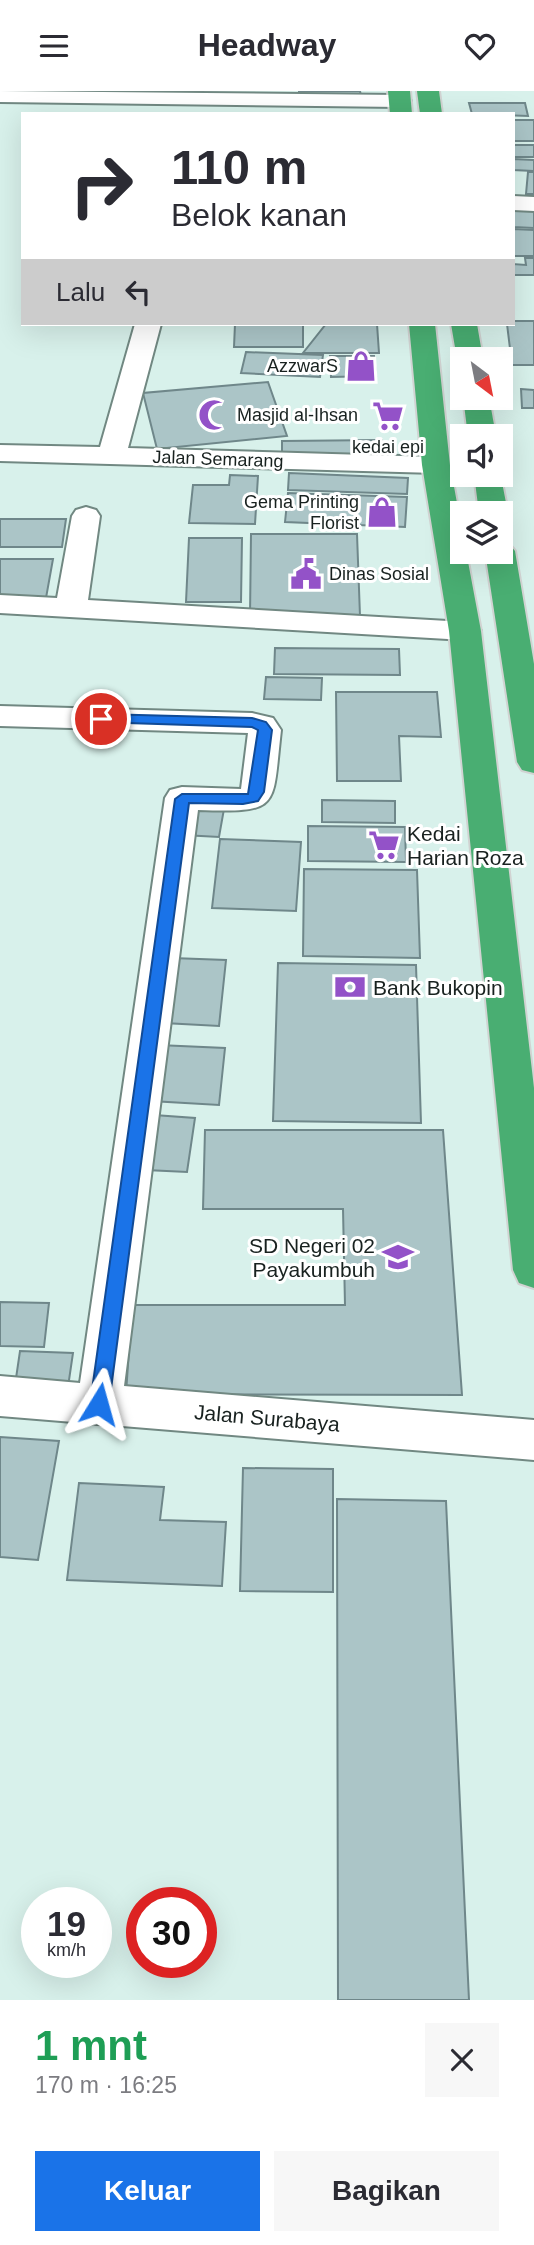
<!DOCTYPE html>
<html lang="id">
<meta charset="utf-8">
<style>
:root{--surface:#fff;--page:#f7f7f7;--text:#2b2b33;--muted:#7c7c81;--accent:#1a73e8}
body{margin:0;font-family:Arial,sans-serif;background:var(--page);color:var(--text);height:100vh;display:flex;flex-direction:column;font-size:26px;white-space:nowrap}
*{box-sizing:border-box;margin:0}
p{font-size:23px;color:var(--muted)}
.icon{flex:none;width:38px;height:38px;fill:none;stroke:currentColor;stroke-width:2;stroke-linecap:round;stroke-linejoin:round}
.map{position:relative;height:1909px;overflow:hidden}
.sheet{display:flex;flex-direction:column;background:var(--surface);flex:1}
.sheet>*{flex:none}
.guide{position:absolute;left:21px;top:21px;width:494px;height:214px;border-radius:0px;box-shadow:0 7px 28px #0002;background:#fff;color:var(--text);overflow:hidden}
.needle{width:46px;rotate:148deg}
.controls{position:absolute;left:450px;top:256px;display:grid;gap:14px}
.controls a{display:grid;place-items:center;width:63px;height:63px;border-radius:0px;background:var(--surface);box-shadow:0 7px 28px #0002;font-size:35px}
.speed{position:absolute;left:21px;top:1796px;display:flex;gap:14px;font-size:35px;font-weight:700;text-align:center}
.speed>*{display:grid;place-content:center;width:91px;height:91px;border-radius:50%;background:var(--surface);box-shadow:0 7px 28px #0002;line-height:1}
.speed small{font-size:18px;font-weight:400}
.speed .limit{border:10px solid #d22;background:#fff;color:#111}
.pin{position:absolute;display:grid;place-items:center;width:60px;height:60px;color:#fff;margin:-30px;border:4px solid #fff;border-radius:50%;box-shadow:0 2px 7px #0007}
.me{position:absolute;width:77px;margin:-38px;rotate:8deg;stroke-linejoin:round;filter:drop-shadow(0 0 5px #0008)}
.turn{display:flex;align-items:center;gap:24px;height:147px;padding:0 35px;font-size:32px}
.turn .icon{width:91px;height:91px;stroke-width:2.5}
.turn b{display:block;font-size:49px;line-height:60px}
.then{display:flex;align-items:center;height:66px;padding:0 35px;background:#0003;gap:14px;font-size:26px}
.round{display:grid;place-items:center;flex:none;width:74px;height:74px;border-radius:0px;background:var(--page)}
.head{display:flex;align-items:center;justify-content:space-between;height:119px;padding:0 35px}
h1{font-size:42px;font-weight:700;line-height:52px;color:#1e9e55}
.button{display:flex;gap:14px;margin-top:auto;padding:14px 35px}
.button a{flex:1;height:80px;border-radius:0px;background:var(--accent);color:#fff;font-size:28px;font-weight:700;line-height:80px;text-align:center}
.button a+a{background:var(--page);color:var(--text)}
header{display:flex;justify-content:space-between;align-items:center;height:91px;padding:0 35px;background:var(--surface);font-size:32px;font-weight:700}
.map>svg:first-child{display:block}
.building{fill:#abc5c7;stroke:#6f878a;stroke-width:2}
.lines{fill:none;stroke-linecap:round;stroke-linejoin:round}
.minor-casing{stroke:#718882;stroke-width:4}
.highway-casing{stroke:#d1d3d2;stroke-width:4}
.minor{fill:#fff;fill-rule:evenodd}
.highway{fill:#49ae72;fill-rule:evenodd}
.route{fill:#1a73e8;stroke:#114b97;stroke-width:2}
.labels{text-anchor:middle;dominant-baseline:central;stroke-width:6;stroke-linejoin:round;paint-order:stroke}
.far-poi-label{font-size:18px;fill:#18211f;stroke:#fff;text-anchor:end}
.far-street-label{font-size:18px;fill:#18211f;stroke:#fff}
.poi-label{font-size:21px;fill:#18211f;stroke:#fff;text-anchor:start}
.street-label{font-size:21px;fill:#18211f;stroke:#fff}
</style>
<header><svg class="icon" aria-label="menu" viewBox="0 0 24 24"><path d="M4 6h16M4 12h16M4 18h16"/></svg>Headway<svg class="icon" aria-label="heart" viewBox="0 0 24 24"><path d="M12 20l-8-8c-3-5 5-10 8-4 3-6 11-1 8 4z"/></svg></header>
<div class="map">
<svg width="534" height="1909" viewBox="0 0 534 1909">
<rect width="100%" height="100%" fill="#d8f1eb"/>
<!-- building -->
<g class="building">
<path d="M299 0H360L361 5H299Z"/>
<path d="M469 12H525L528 25 472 23Z"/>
<rect x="513" y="29" width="21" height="21"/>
<rect x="513" y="54" width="21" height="12"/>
<path d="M513 68 534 69V80L513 79Z"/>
<path d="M528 81H534V103H526Z"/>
<path d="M513 118 534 119V137L513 136Z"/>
<path d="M513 138 534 139V165H513Z"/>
<path d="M525 167H534V184H513V173L526 174Z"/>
<path d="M513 230H534V274H512L507 233H513Z"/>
<path d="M235 233H303V256H234Z"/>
<path d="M326 233H377L379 262H303Z"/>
<path d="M246 261 323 264 320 286 241 282Z"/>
<path d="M330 265H374L376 285 331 286Z"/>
<path d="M268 291 287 345 157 358 143 302Z"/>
<path d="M521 298 534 299V317H522Z"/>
<path d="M382 349 384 368 282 369V350Z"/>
<path d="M289 382 408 387 407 403 288 399Z"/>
<path d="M230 384 258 385 255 433 189 432 193 394H229Z"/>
<path d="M288 402 407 406 405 436 285 431Z"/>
<path d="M0 428H66L62 456H0Z"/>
<path d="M251 443H357L360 525H250Z"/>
<path d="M189 447H242L241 511H186Z"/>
<path d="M0 468H53L46 507 0 506Z"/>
<path d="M275 557 399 558 400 584 274 583Z"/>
<path d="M266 586 322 587 321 609 264 608Z"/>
<path d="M336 601H437L441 646 399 645 401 690H337Z"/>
<path d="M322 709 395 710V732L322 731Z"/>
<path d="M190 716 224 718 219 746 183 744Z"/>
<path d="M308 735 405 736 406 771 308 770Z"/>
<path d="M220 748 301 751 296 820 212 817Z"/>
<path d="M304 778 417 779 420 867 303 865Z"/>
<path d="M172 867 226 869 219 935 164 932Z"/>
<path d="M278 872 416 874 421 1032 273 1030Z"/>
<path d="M158 954 225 957 219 1014 151 1010Z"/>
<path d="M154 1024 195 1027 187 1081 146 1079Z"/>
<path d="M205 1039H443L462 1304 126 1303 132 1214H345L343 1118H203Z"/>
<path d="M0 1211 49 1212 44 1256 0 1255Z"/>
<path d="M20 1260 73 1262 68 1296 15 1294Z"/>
<path d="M0 1346 59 1350 38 1469 0 1466Z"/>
<path d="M243 1377 333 1378V1501L240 1500Z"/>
<path d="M79 1392 164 1396 160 1429 226 1431 222 1495 67 1489Z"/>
<path d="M337 1408 446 1410 469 1909H338Z"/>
</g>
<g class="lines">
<defs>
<g id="minor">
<path d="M0 0 400 4 408 5 411 10 408 15 400 16 0 11Z"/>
<path d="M513 105 534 106V120L513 119Z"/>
<path d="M135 233H161L128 357 436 366 446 368 450 374 446 380 436 382 0 370V354L100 356Z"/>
<path d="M86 416 96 419 100 425 88 509 465 531 476 533 481 540 476 547 465 549 0 522V504L57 507 72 425 76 419Z"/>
<path d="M0 615 252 622 273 627 281 639C272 717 282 722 198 719L124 1295 534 1329V1369L0 1325V1285L80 1292 165 707 170 699 182 696 241 698 248 642 0 635Z"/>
</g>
<g id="highway">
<path d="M388 0H410L412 23H390Z"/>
<path d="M417 0H439L442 23H420Z"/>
<path d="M409 233H435L450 374 462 439V460H466L481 540 534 997V1197L519 1192 513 1179 449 540 422 374Z"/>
<path d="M451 233H477L483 268H462L461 274 457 268Z"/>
<path d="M463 306H489L496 345H468Z"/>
<path d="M500 381 508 422 500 429V422H479L474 383H500Z"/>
<path d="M500 451 510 454 515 460 534 573V682L522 679 517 671 485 460H500Z"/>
</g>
</defs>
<!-- minor casing -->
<use href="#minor" class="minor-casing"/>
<!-- highway casing -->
<use href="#highway" class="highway-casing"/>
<!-- minor -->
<use href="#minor" class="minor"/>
<!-- highway -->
<use href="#highway" class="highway"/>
</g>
<!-- route -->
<path class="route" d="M101 623 252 627 266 631 272 639 264 701 258 710 243 713 189 712 109 1313 106 1319 99 1322 93 1319 90 1313 175 708 182 703H248L258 639 252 636 96 631V625Z"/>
<!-- icons -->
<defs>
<symbol id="shop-bare" viewBox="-9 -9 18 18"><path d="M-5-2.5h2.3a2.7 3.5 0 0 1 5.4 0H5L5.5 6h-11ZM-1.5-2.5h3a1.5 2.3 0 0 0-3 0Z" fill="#9352c8" stroke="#fff" stroke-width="2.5" paint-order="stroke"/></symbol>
<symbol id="mosque-bare" viewBox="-9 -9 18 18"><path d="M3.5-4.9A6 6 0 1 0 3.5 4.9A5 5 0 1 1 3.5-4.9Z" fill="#9352c8" stroke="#fff" stroke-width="2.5" paint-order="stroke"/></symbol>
<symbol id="supermarket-bare" viewBox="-9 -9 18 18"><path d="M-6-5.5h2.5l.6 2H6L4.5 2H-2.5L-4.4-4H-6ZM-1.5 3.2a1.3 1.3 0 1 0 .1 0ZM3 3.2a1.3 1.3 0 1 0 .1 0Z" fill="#9352c8" stroke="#fff" stroke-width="2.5" paint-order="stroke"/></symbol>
<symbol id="civic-bare" viewBox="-9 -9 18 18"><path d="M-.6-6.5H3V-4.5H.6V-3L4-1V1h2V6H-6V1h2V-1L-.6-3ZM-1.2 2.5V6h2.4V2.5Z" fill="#9352c8" stroke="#fff" stroke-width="2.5" paint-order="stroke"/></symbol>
<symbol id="bank-bare" viewBox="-9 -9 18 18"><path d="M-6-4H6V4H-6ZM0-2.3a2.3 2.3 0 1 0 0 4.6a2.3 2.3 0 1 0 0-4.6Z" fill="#9352c8" stroke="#fff" stroke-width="2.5" paint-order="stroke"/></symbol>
<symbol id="school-bare" viewBox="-9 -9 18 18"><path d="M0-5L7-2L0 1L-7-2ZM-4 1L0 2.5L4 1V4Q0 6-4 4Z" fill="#9352c8" stroke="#fff" stroke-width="2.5" paint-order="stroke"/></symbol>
</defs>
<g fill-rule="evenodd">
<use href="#shop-bare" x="339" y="253" width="44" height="44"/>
<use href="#mosque-bare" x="192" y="302" width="44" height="44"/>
<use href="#supermarket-bare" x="366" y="303" width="44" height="44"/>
<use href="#shop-bare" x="360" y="399" width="44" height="44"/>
<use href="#civic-bare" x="284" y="461" width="44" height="44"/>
<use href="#supermarket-bare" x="362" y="732" width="44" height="44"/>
<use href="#bank-bare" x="328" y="874" width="44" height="44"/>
<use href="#school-bare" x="376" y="1144" width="44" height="44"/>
</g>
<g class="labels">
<!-- far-poi labels -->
<g class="far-poi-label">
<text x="338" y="275">AzzwarS</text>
<text x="237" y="324" text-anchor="start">Masjid al-Ihsan</text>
<text x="388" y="356" text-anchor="middle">kedai epi</text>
<text x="359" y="411">Gema Printing<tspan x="359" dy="21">Florist</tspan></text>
<text x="329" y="483" text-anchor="start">Dinas Sosial</text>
</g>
<!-- far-street labels -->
<g class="far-street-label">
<text transform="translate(218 368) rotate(2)">Jalan Semarang</text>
</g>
<!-- poi labels -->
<g class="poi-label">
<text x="407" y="742">Kedai<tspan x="407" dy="24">Harian Roza</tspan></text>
<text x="373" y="896">Bank Bukopin</text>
<text x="375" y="1154" text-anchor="end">SD Negeri 02<tspan x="375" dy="24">Payakumbuh</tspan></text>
</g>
<!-- street labels -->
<g class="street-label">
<text transform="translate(267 1327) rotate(5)">Jalan Surabaya</text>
</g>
</g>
</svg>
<div class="controls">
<a><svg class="needle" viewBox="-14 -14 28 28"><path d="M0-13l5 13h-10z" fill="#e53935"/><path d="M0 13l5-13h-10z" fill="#7c7c81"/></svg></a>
<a><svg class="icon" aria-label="sound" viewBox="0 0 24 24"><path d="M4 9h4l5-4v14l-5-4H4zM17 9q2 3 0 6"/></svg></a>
<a><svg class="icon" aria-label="layers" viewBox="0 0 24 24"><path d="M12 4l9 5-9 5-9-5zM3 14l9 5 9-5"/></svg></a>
</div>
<div class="speed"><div>19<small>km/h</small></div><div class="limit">30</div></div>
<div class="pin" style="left:101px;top:628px;background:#d93025"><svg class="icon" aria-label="arrive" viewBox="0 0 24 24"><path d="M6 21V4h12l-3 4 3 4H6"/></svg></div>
<svg class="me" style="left:99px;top:1313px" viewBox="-20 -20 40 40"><path d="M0-17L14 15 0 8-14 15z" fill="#1a73e8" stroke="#fff" stroke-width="4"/></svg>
<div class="guide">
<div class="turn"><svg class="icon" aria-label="right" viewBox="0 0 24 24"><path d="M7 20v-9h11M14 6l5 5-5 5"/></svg><div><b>110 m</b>Belok kanan</div></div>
<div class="then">Lalu<svg class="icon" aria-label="left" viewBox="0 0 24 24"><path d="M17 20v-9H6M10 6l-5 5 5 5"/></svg></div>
</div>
</div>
<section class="sheet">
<div class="head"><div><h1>1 mnt</h1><p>170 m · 16:25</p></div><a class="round"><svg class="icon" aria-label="close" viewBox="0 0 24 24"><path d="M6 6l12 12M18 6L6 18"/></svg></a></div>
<div class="button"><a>Keluar</a><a>Bagikan</a></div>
</section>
